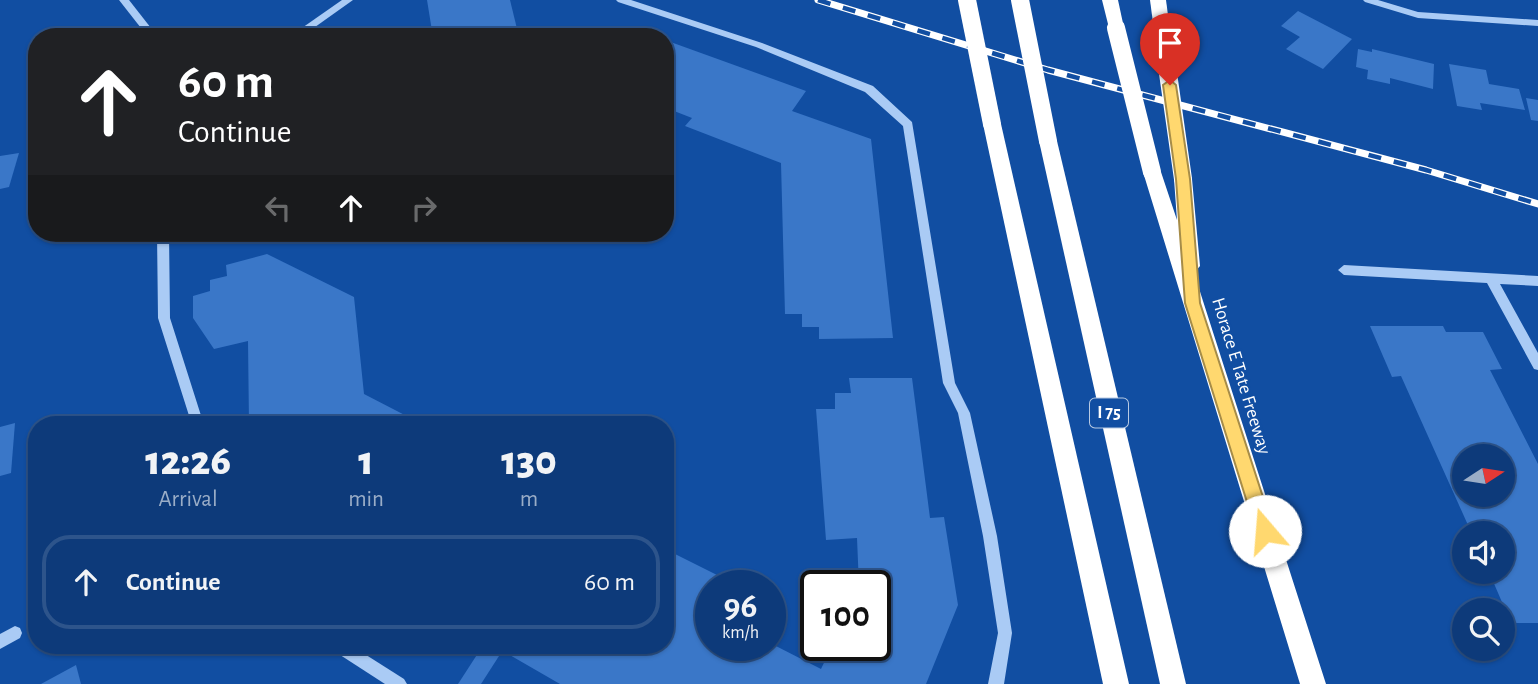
<!DOCTYPE html>
<style>
:root{--surface:#0d3a7a;--page:#1b4581;--text:#f1f3f6;--muted:#9aadc7;--line:#2d548b}
body{margin:0;font-family:"Alegreya Sans",sans-serif;background:var(--page);color:var(--text);height:100vh;display:flex;flex-direction:column;font-size:26px;white-space:nowrap}
*{box-sizing:border-box;margin:0}
p{font-size:23px;color:var(--muted)}
.icon{flex:none;width:38px;height:38px;fill:none;stroke:currentColor;stroke-width:2;stroke-linecap:round;stroke-linejoin:round}
.map{position:relative;flex:1;overflow:hidden}
.panel{position:absolute;left:28px;top:416px;width:646px;height:238px;display:flex;flex-direction:column;background:var(--surface);border-radius:28px;box-shadow:0 2px 5px #0004,0 0 0 2px var(--line)}
.panel>*{flex:none}
.banner{position:absolute;left:28px;top:28px;width:646px;height:214px;border-radius:28px;box-shadow:0 2px 5px #0004,0 0 0 2px var(--line);background:#202124;color:#fff;overflow:hidden}
.needle{width:46px;rotate:78deg}
.buttons{position:absolute;left:1452px;top:444px;display:grid;gap:14px}
.buttons a{display:grid;place-items:center;width:63px;height:63px;border-radius:50%;background:var(--surface);box-shadow:0 2px 5px #0004,0 0 0 2px var(--line);font-size:35px}
.speed{position:absolute;left:695px;top:570px;display:flex;gap:14px;font-size:35px;font-weight:700;text-align:center}
.speed>*{display:grid;place-content:center;width:91px;height:91px;border-radius:50%;background:var(--surface);box-shadow:0 2px 5px #0004,0 0 0 2px var(--line);line-height:1}
.speed small{font-size:18px;font-weight:400}
.speed .limit{border:4px solid #111;border-radius:10px;background:#fff;color:#111}
.pin{position:absolute;display:grid;place-items:center;width:60px;height:60px;color:#fff;margin:-72px -30px;border-radius:50% 50% 50% 0;rotate:-45deg;box-shadow:0 0 7px #0007}
.pin .icon{rotate:45deg}
.me{position:absolute;width:77px;margin:-38px;rotate:342deg;stroke-linejoin:round;filter:drop-shadow(0 0 5px #0008)}
.turn{display:flex;align-items:center;gap:24px;height:147px;padding:0 35px;font-size:32px}
.turn .icon{width:91px;height:91px;stroke-width:2.5}
.turn b{display:block;font-size:49px;line-height:60px}
.lanes{display:flex;align-items:center;height:66px;padding:0 35px;background:#0003;justify-content:center;gap:35px;direction:ltr}
.lanes .off{opacity:.35}
.eta{display:flex;justify-content:space-evenly;align-items:center;height:119px;text-align:center}
.eta b{font-size:42px;font-weight:800;line-height:49px}
ul{padding:0;list-style:none}
li{display:flex;align-items:center;gap:21px;height:94px;margin:0 14px 10px;padding:0 21px;border:4px solid var(--line);border-radius:28px}
li div{flex:1}
li b{display:block;font-size:26px}
li em{font-style:normal}
.map>svg:first-child{display:block}
.building{fill:#3a77c8;fill-rule:evenodd}
.lines{fill:none;stroke-linecap:round;stroke-linejoin:round}
.minor{fill:#aacbf5;fill-rule:evenodd}
.highway{fill:#fff;fill-rule:evenodd}
.rail-casing{stroke:#fff;stroke-width:7}
.rail{stroke:#114ea2;stroke-width:4.5;stroke-dasharray:13;stroke-linecap:butt}
.highway-bridge{stroke:#fff;stroke-width:18}
.route{fill:#ffd86f;stroke:#a68c48;stroke-width:2}
.labels{text-anchor:middle;dominant-baseline:central;stroke-width:5;stroke-linejoin:round;paint-order:stroke}
.shield{fill:#114ea2;stroke:#b8cae3;stroke-width:2}
.shield-label{font-size:18px;font-weight:bold;fill:#fff}
.street-label{font-size:19px;fill:#fff;stroke:#114ea2}
</style>
<div class="map">
<svg width="1538" height="684" viewBox="0 0 1538 684">
<rect width="100%" height="100%" fill="#114ea2"/>
<!-- building -->
<g class="building">
<path d="M427 0H510L519 37H433Z"/>
<path d="M1298 11 1352 39 1323 69 1286 49 1300 37 1281 26Z"/>
<path d="M564 27 588 37H523V36Z"/>
<path d="M665 40 806 91 792 111 871 139 893 338 819 339V327H802V314H785L781 163 685 126 692 118 669 109 665 114Z"/>
<path d="M1358 49 1372 52V49L1434 64 1433 89 1390 78V84L1367 79 1368 70 1356 67Z"/>
<path d="M1449 64 1486 70 1489 84 1519 89 1525 110 1480 103 1482 110 1457 106Z"/>
<path d="M1526 98 1538 100V121L1531 120Z"/>
<path d="M19 153 9 187 0 189V156Z"/>
<path d="M267 254 354 297 364 394 424 425H249L248 341 214 349 193 318V296L210 291V280L227 276 226 265Z"/>
<path d="M1370 326H1443L1446 332H1483L1502 369 1490 370 1538 464V623H1511L1489 572H1503V534H1472L1401 376 1392 377ZM1465 457H1503V495H1465Z"/>
<path d="M849 378H912L930 518 944 517 958 605 926 684H560L494 646H665V549L739 586H710V646H770V643L821 669 832 646H875V586H859L857 538 826 540 816 409H835V393H851Z"/>
<path d="M15 423 11 473 0 476V427Z"/>
<path d="M482 647 499 656 481 684H458Z"/>
<path d="M76 665 81 684H41Z"/>
</g>
<g class="lines">
<!-- minor -->
<g class="minor">
<path d="M119 0H129L158 37H148Z"/>
<path d="M342 0H353L301 37H289Z"/>
<path d="M616 0H631L762 43 873 86 912 122 955 383 970 413 997 536 1012 633 1004 684H988L998 633 983 536 958 413 943 383 903 126 865 92 756 47 618 2Z"/>
<path d="M1363 0H1378L1418 12 1538 20V26L1418 18 1365 2Z"/>
<path d="M157 233H169L170 318 204 425H192L158 318Z"/>
<path d="M1344 265 1538 276V286L1500 284 1538 353V370L1534 369 1487 283 1344 275 1338 270Z"/>
<path d="M15 626 20 628 22 633 20 638 0 649V634Z"/>
<path d="M332 646H352L404 679 407 684H385L334 651Z"/>
</g>
<!-- highway -->
<g class="highway">
<path d="M1102 0H1118L1124 28 1122 32H1110Z"/>
<path d="M1150 0H1166L1171 38 1169 42H1157L1155 38Z"/>
<path d="M992 118 998 119 1001 124 1129 684H1103L983 124 986 119Z"/>
<path d="M1048 134 1054 136 1057 141 1186 684H1160L1039 141 1042 136Z"/>
<path d="M1152 165 1159 167 1161 172 1177 220 1174 179 1176 174H1190L1192 179 1200 266 1194 273 1326 684H1300L1143 172 1145 167Z"/>
</g>
<defs>
<path id="rail" d="M818 0 1048 70 1426 170 1538 204"/>
</defs>
<!-- rail casing -->
<use href="#rail" class="rail-casing"/>
<!-- rail -->
<use href="#rail" class="rail"/>
<!-- highway-bridge -->
<g class="highway-bridge">
<path d="M967 0 992 124"/>
<path d="M1020 0 1048 141"/>
<path d="M1116 28 1152 172"/>
<path d="M1163 38 1183 179"/>
</g>
</g>
<!-- route -->
<path class="route" d="M1170 80 1176 85 1190 179 1200 303 1274 531 1271 538 1265 540 1258 538 1256 531 1185 303 1176 179 1163 85Z"/>
<g class="labels">
<!-- shield labels -->
<rect class="shield" x="1090" y="398.5" width="38" height="29" rx="5"/>
<g class="shield-label">
<text x="1109" y="413">I 75</text>
</g>
<!-- street labels -->
<g class="street-label">
<text transform="translate(1241 376) rotate(73)">Horace E Tate Freeway</text>
</g>
</g>
</svg>
<div class="buttons">
<a><svg class="needle" viewBox="-14 -14 28 28"><path d="M0-13l5 13h-10z" fill="#e53935"/><path d="M0 13l5-13h-10z" fill="#9aadc7"/></svg></a>
<a><svg class="icon" aria-label="sound" viewBox="0 0 24 24"><path d="M4 9h4l5-4v14l-5-4H4zM17 9q2 3 0 6"/></svg></a>
<a><svg class="icon" aria-label="search" viewBox="0 0 24 24"><circle cx="10" cy="10" r="6"/><path d="M15 15l6 6"/></svg></a>
</div>
<div class="speed"><div>96<small>km/h</small></div><div class="limit">100</div></div>
<div class="pin" style="left:1170px;top:85px;background:#d93025"><svg class="icon" aria-label="arrive" viewBox="0 0 24 24"><path d="M6 21V4h12l-3 4 3 4H6"/></svg></div>
<svg class="me" style="left:1265px;top:531px" viewBox="-20 -20 40 40"><circle r="19" fill="#fff"/><path d="M0-13L10 11 0 6-10 11z" fill="#ffd86f"/></svg>
<div class="banner">
<div class="turn"><svg class="icon" aria-label="ahead" viewBox="0 0 24 24"><path d="M12 20V5M6 11l6-6 6 6"/></svg><div><b>60 m</b>Continue</div></div>
<div class="lanes"><svg class="icon off" aria-label="left" viewBox="0 0 24 24"><path d="M17 20v-9H6M10 6l-5 5 5 5"/></svg><svg class="icon" aria-label="ahead" viewBox="0 0 24 24"><path d="M12 20V5M6 11l6-6 6 6"/></svg><svg class="icon off" aria-label="right" viewBox="0 0 24 24"><path d="M7 20v-9h11M14 6l5 5-5 5"/></svg></div>
</div>
<section class="panel">
<div class="eta">
<div><b>12:26</b><p>Arrival</p></div>
<div><b>1</b><p>min</p></div>
<div><b>130</b><p>m</p></div>
</div>
<ul>
<li><svg class="icon" aria-label="ahead" viewBox="0 0 24 24"><path d="M12 20V5M6 11l6-6 6 6"/></svg><div><b>Continue</b></div><em>60 m</em></li>
</ul>
</section>
</div>
